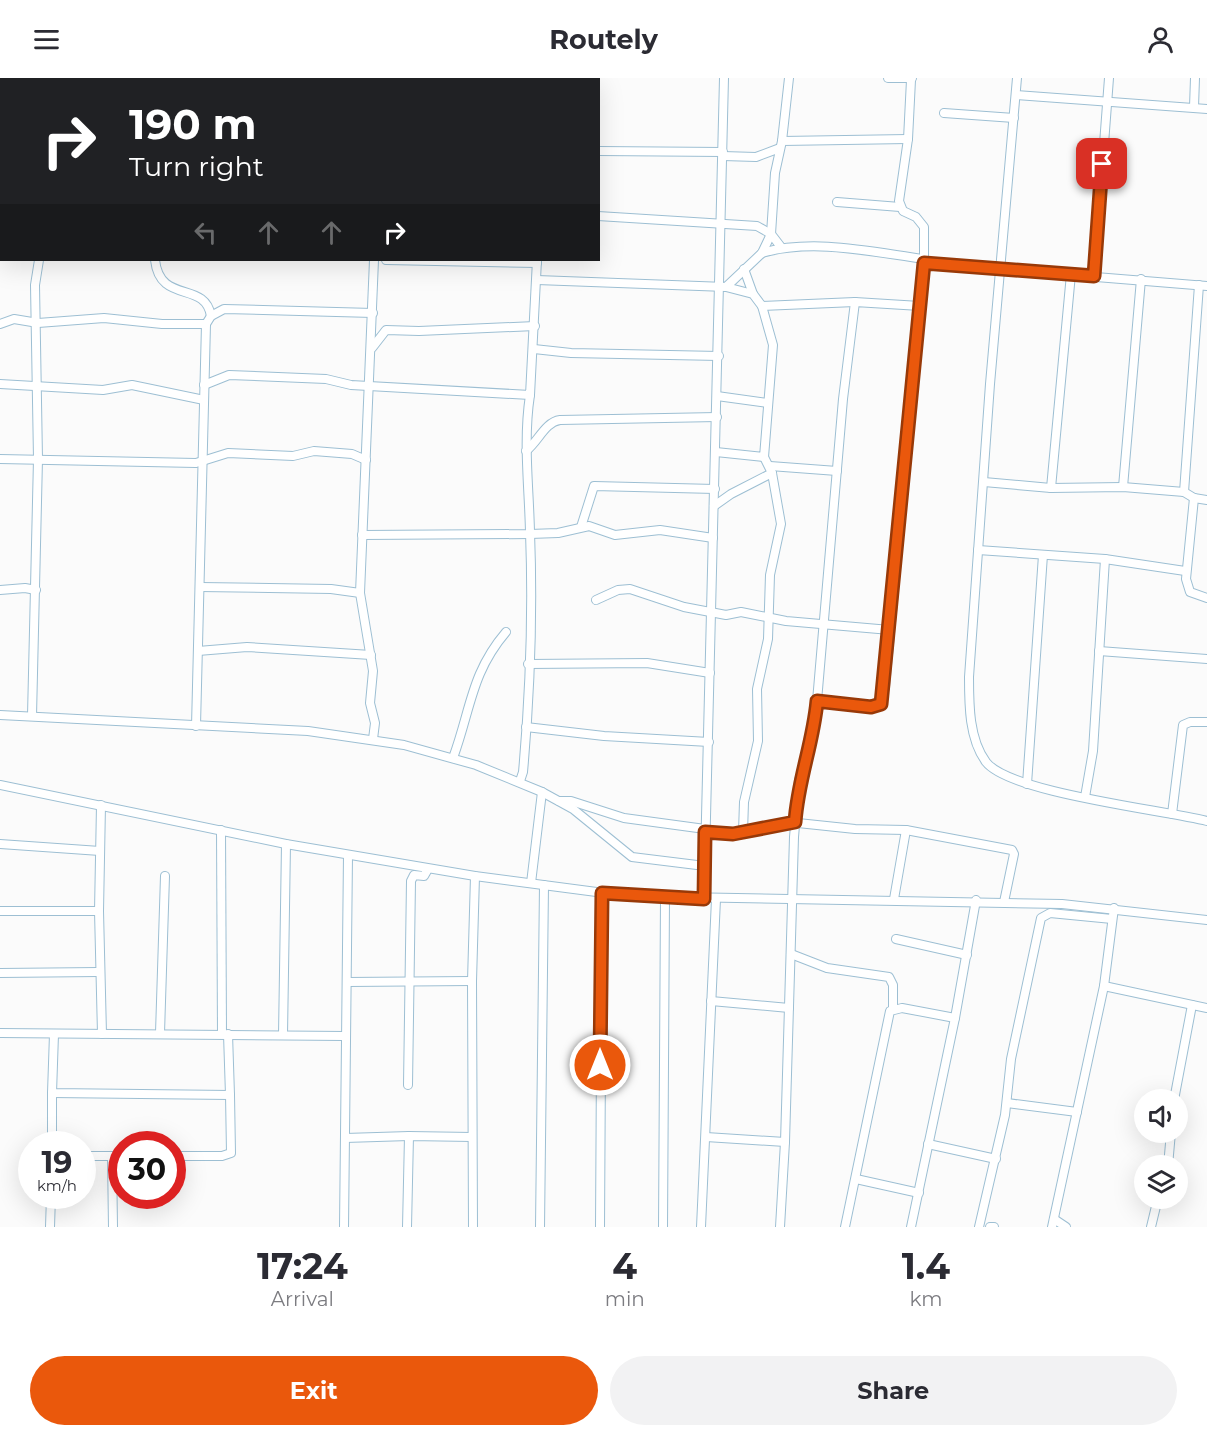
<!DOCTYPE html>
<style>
:root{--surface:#fff;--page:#f2f2f3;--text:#2b2b33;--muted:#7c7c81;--accent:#ea580c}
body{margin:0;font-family:Montserrat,sans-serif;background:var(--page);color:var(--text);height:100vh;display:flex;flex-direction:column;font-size:22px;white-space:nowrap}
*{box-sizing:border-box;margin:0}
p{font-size:20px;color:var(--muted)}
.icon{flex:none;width:33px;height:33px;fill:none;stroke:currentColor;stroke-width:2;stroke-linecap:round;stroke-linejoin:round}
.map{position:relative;height:1149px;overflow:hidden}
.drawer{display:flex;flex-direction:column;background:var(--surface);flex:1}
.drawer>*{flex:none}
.banner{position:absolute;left:0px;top:0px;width:600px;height:183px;box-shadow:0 6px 24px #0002;background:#202124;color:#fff;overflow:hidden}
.buttons{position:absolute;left:1134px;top:1011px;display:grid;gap:12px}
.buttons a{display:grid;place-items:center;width:54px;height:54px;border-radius:50%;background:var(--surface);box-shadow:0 6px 24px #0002;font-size:30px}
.speed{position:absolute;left:18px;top:1053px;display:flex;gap:12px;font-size:30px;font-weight:700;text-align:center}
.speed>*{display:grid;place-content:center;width:78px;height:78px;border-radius:50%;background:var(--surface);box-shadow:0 6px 24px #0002;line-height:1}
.speed small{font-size:15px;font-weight:400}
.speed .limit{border:9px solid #d22;background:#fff;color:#111}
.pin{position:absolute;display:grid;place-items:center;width:51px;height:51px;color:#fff;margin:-26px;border-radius:12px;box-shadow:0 3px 9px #0006}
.me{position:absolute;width:66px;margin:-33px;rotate:0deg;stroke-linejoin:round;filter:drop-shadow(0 0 4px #0008)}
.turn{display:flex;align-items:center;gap:21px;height:126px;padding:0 30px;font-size:27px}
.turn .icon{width:78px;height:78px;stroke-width:2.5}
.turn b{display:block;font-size:42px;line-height:51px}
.lanes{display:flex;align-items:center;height:57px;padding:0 30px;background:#0003;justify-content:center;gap:30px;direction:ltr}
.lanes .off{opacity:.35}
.eta{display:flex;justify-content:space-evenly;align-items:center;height:102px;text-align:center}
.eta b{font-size:36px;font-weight:700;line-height:42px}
.button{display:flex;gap:12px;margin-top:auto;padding:12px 30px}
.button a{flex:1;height:69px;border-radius:36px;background:var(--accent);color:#fff;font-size:24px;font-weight:700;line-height:69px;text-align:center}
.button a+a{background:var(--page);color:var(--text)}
header{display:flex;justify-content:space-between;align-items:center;height:78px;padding:0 30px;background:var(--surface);font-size:27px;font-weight:700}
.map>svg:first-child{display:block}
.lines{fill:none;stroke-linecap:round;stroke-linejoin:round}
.minor-casing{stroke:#9dbfd3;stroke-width:10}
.minor{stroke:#fff;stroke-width:8}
.route-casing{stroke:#983908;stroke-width:15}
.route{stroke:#ea580c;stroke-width:10}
</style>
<header><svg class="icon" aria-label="menu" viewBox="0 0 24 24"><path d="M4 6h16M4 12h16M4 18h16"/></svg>Routely<svg class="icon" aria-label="person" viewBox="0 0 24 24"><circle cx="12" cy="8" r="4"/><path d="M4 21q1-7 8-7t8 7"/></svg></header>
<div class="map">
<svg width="1207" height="1149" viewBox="0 0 1207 1149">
<rect width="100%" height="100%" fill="#fbfbfb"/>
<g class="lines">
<defs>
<g id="minor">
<path d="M374 0V2"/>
<path d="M888 0H912"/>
<path d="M1017 0 990 306 969 599C969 627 969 661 986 684 1010 715 1164 732 1207 743"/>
<path d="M168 2 169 0"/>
<path d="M542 2V0"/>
<path d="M911 2 908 61 899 123 903 133 916 139 924 149V185"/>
<path d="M0 5H2"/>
<path d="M1016 17 1207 31"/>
<path d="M1194 29 1195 0"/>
<path d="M944 35 1014 40"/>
<path d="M782 63 789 0"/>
<path d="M598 73 723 74"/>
<path d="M723 78 756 79 780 70"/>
<path d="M837 124 900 129"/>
<path d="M598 138 757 148 771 156 781 169"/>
<path d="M762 175C813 160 872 174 924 181"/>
<path d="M155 182C160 227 205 202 211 238"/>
<path d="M386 182 537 185"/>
<path d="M744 191 753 216"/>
<path d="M1094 198 1109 0"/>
<path d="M537 202 726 209 762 175 771 156 775 95 782 63 908 61"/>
<path d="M726 209 753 216 762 228 855 224"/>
<path d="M920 228 855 224 843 321 817 623 871 629 879 628 885 609C897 472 910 336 923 200L924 185 1207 208"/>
<path d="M0 246 14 241 38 245 104 240 162 246H206"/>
<path d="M372 270 386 252 419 253 535 248"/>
<path d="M534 271 571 275 719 278"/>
<path d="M0 306 103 312 132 307 204 322"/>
<path d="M204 307 229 297 326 301 351 307 530 317 537 182"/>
<path d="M717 318 768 325"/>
<path d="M526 373C538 364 545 344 560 342L717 339"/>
<path d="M716 374 764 379 773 267 762 228"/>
<path d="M0 381 196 385 228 375 293 378 314 373 352 376 366 382"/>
<path d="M770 388 837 393"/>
<path d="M984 404 1051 410 1123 409 1184 414 1194 420 1207 422"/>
<path d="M1123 409 1141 201"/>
<path d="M1051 410 1071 196"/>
<path d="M1184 414 1199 207"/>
<path d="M1194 420 1186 501 1190 514 1207 520"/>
<path d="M714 428 731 416 772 395"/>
<path d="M581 449 594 408 715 411"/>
<path d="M362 457 530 456 558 455 589 448 615 457 660 452 713 460"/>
<path d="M978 472 1105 481 1185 493"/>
<path d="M200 509 331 511 360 515"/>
<path d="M0 512 25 510 36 512"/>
<path d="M596 522 618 512 630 511 684 529 726 537 741 534 786 543 890 552"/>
<path d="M198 573 247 569 371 577"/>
<path d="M1099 573 1207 581"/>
<path d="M528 586 647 585 710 595"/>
<path d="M0 637 308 653 404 667 476 687 542 714 573 731 632 779 705 788"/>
<path d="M32 638 38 381 35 207 39 182"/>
<path d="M196 648 206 246 211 238 224 231 373 235"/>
<path d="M526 649 604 658 709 664"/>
<path d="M373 661 375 645 370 625 373 593 360 515 374 182"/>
<path d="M453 680C471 631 471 595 506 554"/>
<path d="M520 703 523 694C530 616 533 532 530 454 529 408 523 363 530 317"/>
<path d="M1027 706 1043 477"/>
<path d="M0 707 286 766 475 798 627 818 1062 826 1207 842"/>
<path d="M1085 719 1093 673 1105 481"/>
<path d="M559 723H571L624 740 705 751"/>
<path d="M101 727 99 833 102 956"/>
<path d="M1172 736 1183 647 1190 644H1207"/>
<path d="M221 752 222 956"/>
<path d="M705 754 735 756 798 745 855 751 906 752 1012 772 1014 776 1004 824"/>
<path d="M743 754 744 724 758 663 757 611 768 561 770 497 781 446 772 395 764 379"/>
<path d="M0 766 100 773"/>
<path d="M531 805 542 714"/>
<path d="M704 821 724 0"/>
<path d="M894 821 906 752"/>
<path d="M0 833H99"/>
<path d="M896 861 967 877"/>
<path d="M791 876 827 890 889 899 893 907V931"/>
<path d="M0 895 99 894"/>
<path d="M347 904 472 903"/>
<path d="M1104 908 1207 930"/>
<path d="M711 923 789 930"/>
<path d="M0 955 344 958"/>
<path d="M160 955 165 798"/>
<path d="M54 956 52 1015 230 1017 228 956"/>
<path d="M283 957 286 766"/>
<path d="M408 1007 411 803 414 797 424 798 428 791"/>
<path d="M1174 1022 1192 927"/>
<path d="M1007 1025 1077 1034"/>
<path d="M706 1059 785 1064"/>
<path d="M345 1060 409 1058"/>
<path d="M52 1066V1015"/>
<path d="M928 1066 996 1081"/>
<path d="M82 1078H112L113 1149"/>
<path d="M112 1078H122"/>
<path d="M172 1078H222L231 1075 230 1017"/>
<path d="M1168 1088 1171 1054"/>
<path d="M856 1101 919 1115"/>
<path d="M1054 1141 1066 1149"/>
<path d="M50 1149 51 1118"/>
<path d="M344 1149 348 777"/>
<path d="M407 1149 409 1058 472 1059"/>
<path d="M473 1149 472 903 475 798"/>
<path d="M540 1149 544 807"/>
<path d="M600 1149 602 815"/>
<path d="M663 1149 665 820"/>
<path d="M701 1149 716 821"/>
<path d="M780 1149 785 1064 794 759 799 702 812 661 817 623"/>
<path d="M845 1149 890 933 902 930 955 940"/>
<path d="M911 1149 955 940 976 822"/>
<path d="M979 1149 1005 1037 1011 981 1041 840 1050 835 1112 841"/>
<path d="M990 1149H994"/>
<path d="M1052 1149 1104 908 1114 830"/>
<path d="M1151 1149 1158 1120"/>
</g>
</defs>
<!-- minor casing -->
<use href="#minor" class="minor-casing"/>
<!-- minor -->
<use href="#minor" class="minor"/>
</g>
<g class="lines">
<defs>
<path id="route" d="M600 987 602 815 704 821 705 754 733 756 795 744C798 701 813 666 817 623L871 629 881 626 924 185 1094 198 1102 86"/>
</defs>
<!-- route casing -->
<use href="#route" class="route-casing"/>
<!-- route -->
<use href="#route" class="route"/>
</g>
</svg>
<div class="buttons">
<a><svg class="icon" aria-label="sound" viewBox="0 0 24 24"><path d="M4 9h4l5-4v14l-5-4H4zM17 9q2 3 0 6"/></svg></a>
<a><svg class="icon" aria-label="layers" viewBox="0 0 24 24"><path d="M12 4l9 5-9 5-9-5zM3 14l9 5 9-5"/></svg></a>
</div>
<div class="speed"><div>19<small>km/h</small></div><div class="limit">30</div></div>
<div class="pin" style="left:1102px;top:86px;background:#d93025"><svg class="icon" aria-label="arrive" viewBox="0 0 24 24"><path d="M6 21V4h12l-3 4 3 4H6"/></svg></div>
<svg class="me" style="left:600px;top:987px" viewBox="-20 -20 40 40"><circle r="17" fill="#ea580c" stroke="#fff" stroke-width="3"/><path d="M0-11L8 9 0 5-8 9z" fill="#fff"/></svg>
<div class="banner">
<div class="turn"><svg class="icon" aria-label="right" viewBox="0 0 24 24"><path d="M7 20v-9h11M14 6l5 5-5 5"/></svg><div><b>190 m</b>Turn right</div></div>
<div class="lanes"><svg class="icon off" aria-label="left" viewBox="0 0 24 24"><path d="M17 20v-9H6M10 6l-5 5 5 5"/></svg><svg class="icon off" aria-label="ahead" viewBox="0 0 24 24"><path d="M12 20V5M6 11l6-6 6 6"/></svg><svg class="icon off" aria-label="ahead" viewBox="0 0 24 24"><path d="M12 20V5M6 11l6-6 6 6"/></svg><svg class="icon" aria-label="right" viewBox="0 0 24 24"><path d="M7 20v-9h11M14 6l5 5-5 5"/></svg></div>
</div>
</div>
<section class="drawer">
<div class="eta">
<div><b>17:24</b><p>Arrival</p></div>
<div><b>4</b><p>min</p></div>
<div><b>1.4</b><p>km</p></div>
</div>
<div class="button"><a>Exit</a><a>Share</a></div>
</section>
